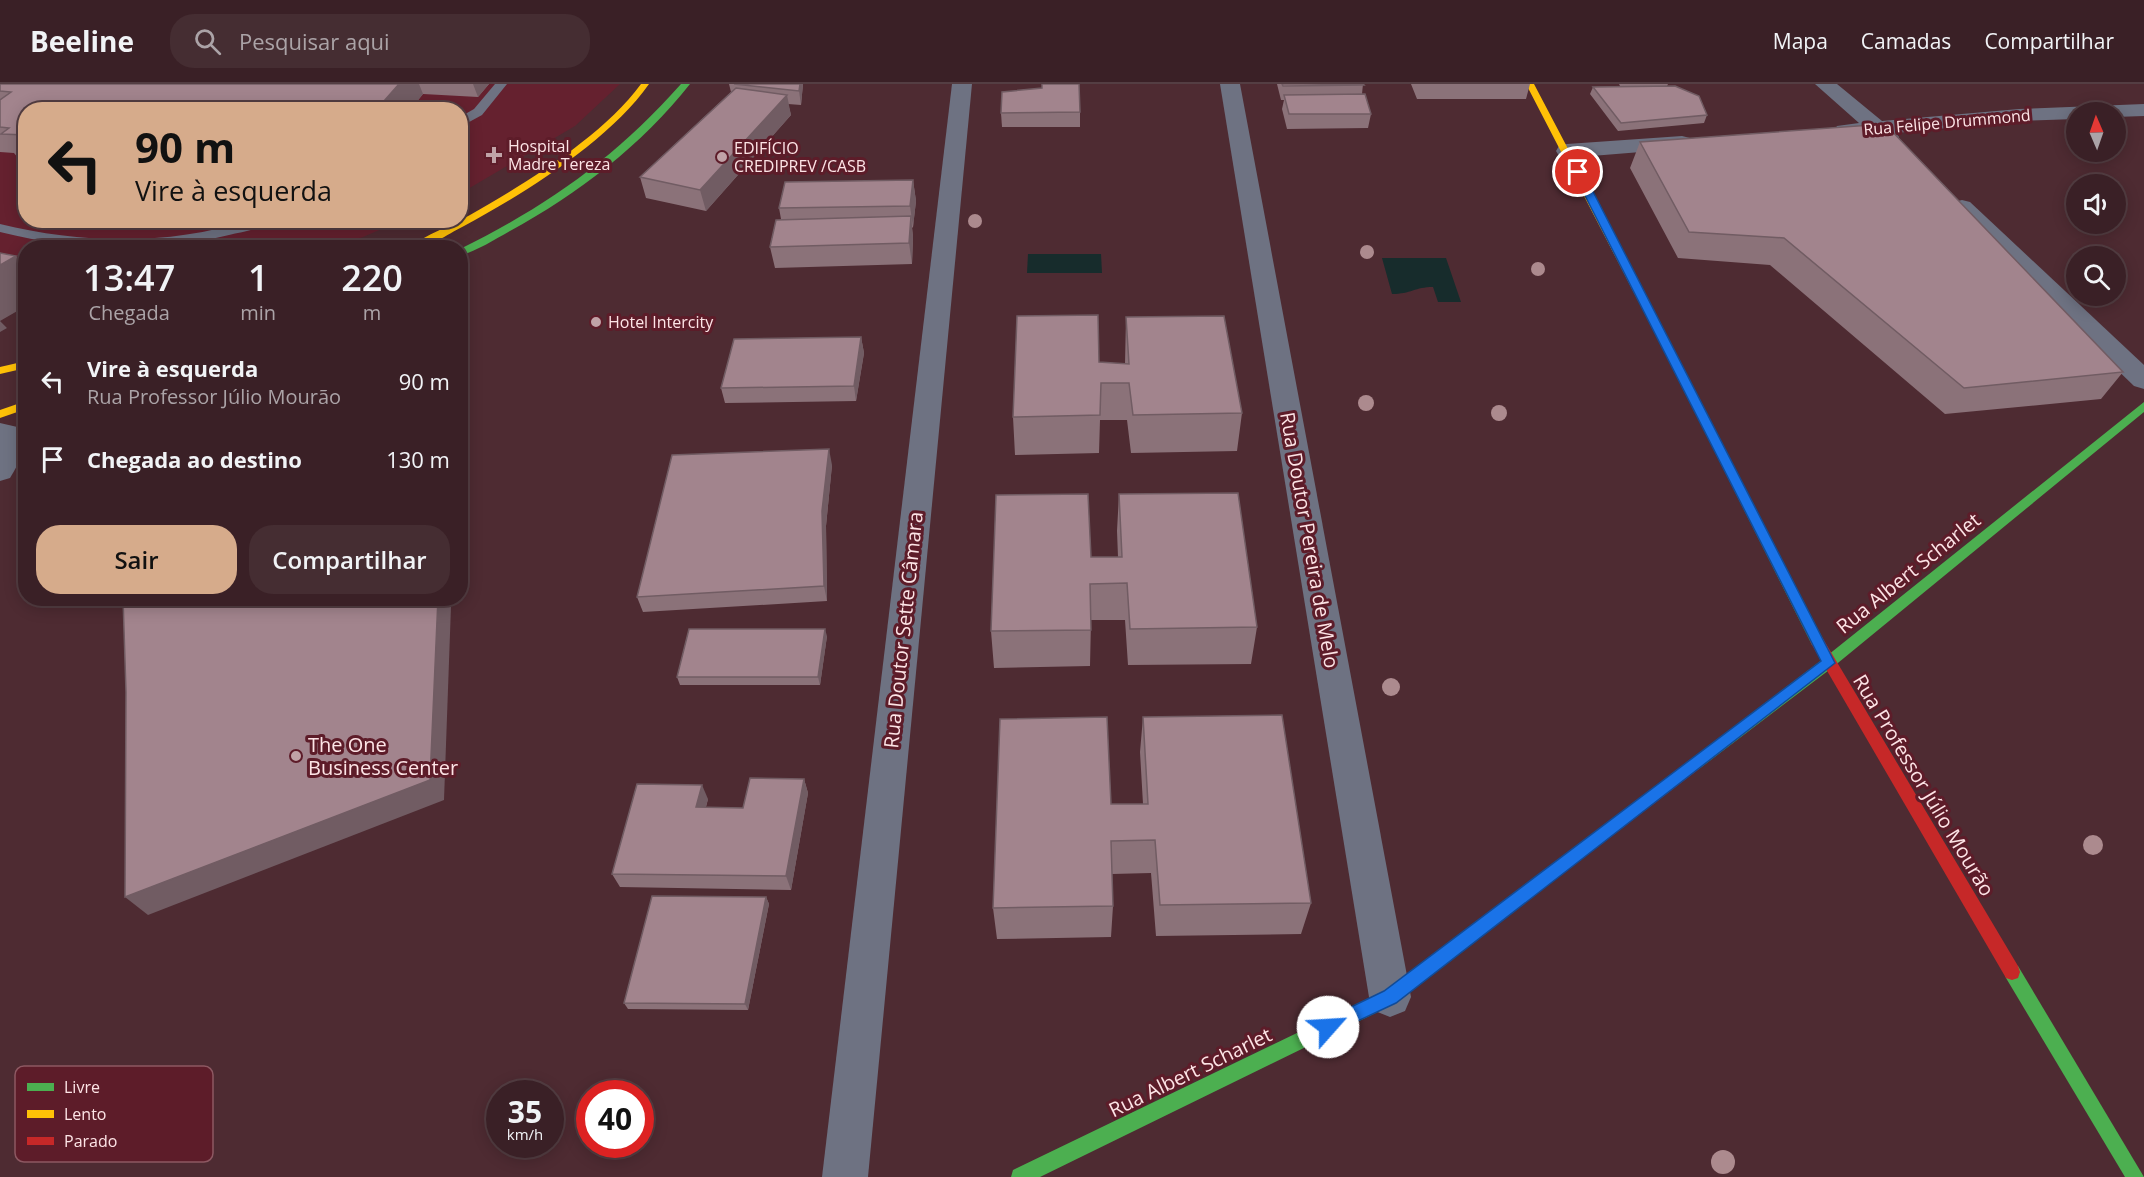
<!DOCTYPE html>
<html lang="pt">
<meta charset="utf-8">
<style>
:root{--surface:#3a2026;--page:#452d32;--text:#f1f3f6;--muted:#aba3a7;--line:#543e43;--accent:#d6ab8b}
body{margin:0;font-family:"Open Sans",sans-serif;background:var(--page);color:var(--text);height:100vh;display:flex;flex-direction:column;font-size:22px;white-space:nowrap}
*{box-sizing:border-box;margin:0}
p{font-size:20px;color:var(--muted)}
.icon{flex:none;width:33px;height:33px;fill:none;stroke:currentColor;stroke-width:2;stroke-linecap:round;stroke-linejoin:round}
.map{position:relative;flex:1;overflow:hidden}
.drawer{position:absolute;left:18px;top:156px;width:450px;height:366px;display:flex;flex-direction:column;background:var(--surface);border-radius:24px;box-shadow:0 3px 15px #0003,0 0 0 2px var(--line)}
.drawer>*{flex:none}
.hud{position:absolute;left:18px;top:18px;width:450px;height:126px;border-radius:24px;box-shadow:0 3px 15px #0003,0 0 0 2px var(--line);background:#d6ab8b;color:#111;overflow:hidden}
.needle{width:39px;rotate:358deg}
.controls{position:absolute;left:2066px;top:18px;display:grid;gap:12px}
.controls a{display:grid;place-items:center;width:60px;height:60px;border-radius:50%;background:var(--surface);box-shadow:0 3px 15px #0003,0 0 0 2px var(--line);font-size:30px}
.speed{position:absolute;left:486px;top:996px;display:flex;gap:12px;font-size:30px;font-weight:700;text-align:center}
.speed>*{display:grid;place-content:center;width:78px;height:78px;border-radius:50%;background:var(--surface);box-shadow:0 3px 15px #0003,0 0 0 2px var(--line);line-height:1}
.speed small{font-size:15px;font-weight:400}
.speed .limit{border:9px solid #d22;background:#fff;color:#111}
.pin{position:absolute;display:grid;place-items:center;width:51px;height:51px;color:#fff;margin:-26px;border:3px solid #fff;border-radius:50%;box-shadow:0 2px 6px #0007}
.me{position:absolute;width:66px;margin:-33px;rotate:64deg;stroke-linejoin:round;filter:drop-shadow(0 0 4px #0008)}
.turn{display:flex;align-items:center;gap:21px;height:126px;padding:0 18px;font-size:27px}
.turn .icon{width:78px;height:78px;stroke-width:2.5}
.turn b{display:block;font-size:42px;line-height:51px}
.eta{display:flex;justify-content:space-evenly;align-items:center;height:102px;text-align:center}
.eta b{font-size:36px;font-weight:600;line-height:42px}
.button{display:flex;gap:12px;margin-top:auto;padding:12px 18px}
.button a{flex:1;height:69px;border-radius:24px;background:var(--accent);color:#111;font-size:24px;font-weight:600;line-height:69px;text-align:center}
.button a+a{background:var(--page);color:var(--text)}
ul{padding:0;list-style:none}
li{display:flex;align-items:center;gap:18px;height:78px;padding:0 18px}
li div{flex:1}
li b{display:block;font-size:22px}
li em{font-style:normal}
header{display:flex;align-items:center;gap:36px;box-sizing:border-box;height:84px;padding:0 30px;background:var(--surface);border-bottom:2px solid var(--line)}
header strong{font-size:28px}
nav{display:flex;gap:33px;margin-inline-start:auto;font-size:21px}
.search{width:420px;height:54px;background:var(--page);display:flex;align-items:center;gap:15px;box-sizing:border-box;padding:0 21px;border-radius:24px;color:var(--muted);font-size:22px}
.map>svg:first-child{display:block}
.built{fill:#65212f}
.water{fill:#172c2c}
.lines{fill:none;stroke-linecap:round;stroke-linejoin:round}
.lane{fill:#6e7282;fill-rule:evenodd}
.street{fill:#6e7282;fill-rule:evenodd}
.fast{fill:#4caf50;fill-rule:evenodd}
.slow{fill:#ffc107;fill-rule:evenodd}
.jam{fill:#c62828;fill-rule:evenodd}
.tree{fill:#ac8a8e}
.wall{fill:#8b7279}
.shaded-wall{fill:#715c63}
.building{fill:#a2848d;stroke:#715c63;stroke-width:1.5}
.route{fill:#1a73e8;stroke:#114b97;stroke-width:1.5}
.poi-dot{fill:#c0a3a7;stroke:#5d1c29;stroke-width:2}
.labels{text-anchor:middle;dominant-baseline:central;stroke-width:6;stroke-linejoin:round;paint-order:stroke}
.far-street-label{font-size:16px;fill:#fde4e6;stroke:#5d1c29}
.far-poi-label{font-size:16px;fill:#fde4e6;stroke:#5d1c29;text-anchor:start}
.street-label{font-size:20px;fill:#fde4e6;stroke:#5d1c29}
.poi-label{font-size:20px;fill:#fde4e6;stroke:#5d1c29;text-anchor:start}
.key{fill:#5d1c29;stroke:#8d5862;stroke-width:1.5}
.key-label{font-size:16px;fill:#fde4e6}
</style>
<header>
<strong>Beeline</strong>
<div class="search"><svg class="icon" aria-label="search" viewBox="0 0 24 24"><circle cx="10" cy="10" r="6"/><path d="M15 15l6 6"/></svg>Pesquisar aqui</div>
<nav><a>Mapa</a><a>Camadas</a><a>Compartilhar</a></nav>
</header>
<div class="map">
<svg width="2144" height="1093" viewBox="0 0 2144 1093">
<rect width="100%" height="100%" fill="#4e2b32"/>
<!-- built -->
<path class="built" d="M0 0H620L575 42 461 109 460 26H26V136L400 137 363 153 331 163 26 164 25 197 0 179Z"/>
<!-- water -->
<g class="water">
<path d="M1028 170H1101L1102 189H1027Z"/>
<path d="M1382 174H1446L1461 218H1438L1433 203C1415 203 1411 210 1392 210Z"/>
</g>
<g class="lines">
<!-- lane -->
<g class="lane">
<path d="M495 0H507L482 31 460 43V33L474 25Z"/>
<path d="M250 136H273C263 145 242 148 229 151 153 169 76 167 0 148V140C83 160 168 162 250 136Z"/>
</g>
<!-- street -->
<g class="street">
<path d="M952 0H972L868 1093H822Z"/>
<path d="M1220 0H1240L1411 913 1405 927 1390 933 1375 927 1369 913Z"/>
<path d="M1815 0H1837L1882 37 2019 25 2144 20V32L2115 33V28H2076V35L2019 37 1896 49 1899 53 1896 58 1888 60 1872 51 1837 52 1834 47 1837 42 1859 39Z"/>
<path d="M1682 52 1690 54 1693 59 1690 64 1567 74 1559 72 1556 67 1559 62 1567 60Z"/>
<path d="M1962 116 1970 118 2144 281V305L2134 302 1954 128 1950 123 1954 118Z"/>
<path d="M0 339 26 345C26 364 20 378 10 394L0 397Z"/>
</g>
<!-- fast -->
<g class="fast">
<path d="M681 0H690C642 61 578 110 510 147 494 156 478 166 460 172V165C549 121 615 74 681 0Z"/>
<path d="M1665 256 1670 259 1824 557 1822 561H1812L1810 557 1660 259Z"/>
<path d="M2144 318V328L1833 583 1699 685 1694 687 1689 685 1687 681 1689 677 1823 575Z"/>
<path d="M1484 834 1490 836 1492 841 1490 846 1396 919 1040 1093H1011L1013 1086 1384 907Z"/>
<path d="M2012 880 2018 882 2144 1093H2125L2006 894 2004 888 2006 882Z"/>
</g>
<!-- slow -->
<g class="slow">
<path d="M641 0H649C609 57 525 109 464 142 446 151 430 164 409 164 426 150 451 142 470 131 526 99 602 53 641 0Z"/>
<path d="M1526 0H1534L1670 259 1669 261H1661L1660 259Z"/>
<path d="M26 277V284L0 290V283Z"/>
<path d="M26 317V325L0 334V326Z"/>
</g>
<!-- jam -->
<g class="jam">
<path d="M1817 552 1822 553 2018 882 2020 888 2018 894 2012 896 2006 894 1812 561 1810 557 1812 553Z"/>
<path d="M1694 675 1699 677 1701 681 1699 685 1490 846 1484 848 1478 846 1476 841 1478 836Z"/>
</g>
</g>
<!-- trees -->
<g class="tree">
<circle cx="975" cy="137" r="7"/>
<circle cx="1367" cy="168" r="7"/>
<circle cx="1538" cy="185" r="7"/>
<circle cx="1366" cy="319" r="8"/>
<circle cx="1499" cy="329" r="8"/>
<circle cx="1391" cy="603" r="9"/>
<circle cx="2093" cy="761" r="10"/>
<circle cx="1723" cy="1078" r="12"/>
</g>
<!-- wall -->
<g class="wall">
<path d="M0 0H489L478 13 423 10 410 26H26V76L19 75 14 69 0 68Z"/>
<path d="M729 0H803L801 21 788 20 791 31 706 127 646 114 640 93 731 8Z"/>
<path d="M1277 0H1363L1362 10 1371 30 1368 44 1287 45 1282 25 1284 16H1281Z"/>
<path d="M1411 0H1530L1526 15H1417Z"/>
<path d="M1619 0H1668L1667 2 1707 31 1704 39 1618 47 1590 10 1593 3 1620 2Z"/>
<path d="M1080 28V43H1002L1001 29Z"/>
<path d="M1640 58 2123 288 2101 315 1945 330 1770 181 1678 174 1630 84Z"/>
<path d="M913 96 916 117 913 143 912 144 913 153 912 180 775 184 770 163 781 135 779 124Z"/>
<path d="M1126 233 1242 329 1237 367 1131 369 1127 336H1100L1099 369 1015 371 1013 333 1125 280Z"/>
<path d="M861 253 864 269 856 317 725 319 721 304Z"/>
<path d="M832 381 826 442 827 517 643 528 637 513Z"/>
<path d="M1119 410 1257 543 1251 580 1128 581 1125 536H1091L1090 582 994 584 991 547 1091 473H1118L1117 447Z"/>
<path d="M827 552 820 601H680L677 593Z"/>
<path d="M1143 633 1311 819 1301 850 1156 852 1151 789 1112 790 1113 822 1111 853 997 855 993 824 1111 720H1143L1140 668Z"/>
<path d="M804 695 808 709 791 806 620 803 612 790 708 715 706 723 743 724Z"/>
<path d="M766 813 769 820 748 926 628 925 624 919Z"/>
</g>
<!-- shaded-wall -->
<g class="shaded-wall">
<path d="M399 0H419L423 10 410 26H376Z"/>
<path d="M473 0H489L478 13Z"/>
<path d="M800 0H803L801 21 799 7Z"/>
<path d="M787 11 791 31 706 127 700 106Z"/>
<path d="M913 96 916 117 913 143 910 122Z"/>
<path d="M911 132 913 153 912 180 909 159Z"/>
<path d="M16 172 26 184V222L0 237 7 244 0 248V181Z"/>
<path d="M861 253 864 269 856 317 854 302Z"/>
<path d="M829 365 832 381 826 442 827 517 824 502 822 427Z"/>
<path d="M438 514H449L451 522 444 716 148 831 125 813Z"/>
<path d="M825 545 827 552 820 601 818 593Z"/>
<path d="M804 695 808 709 791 806 786 792Z"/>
<path d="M702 701 708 715 702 737 696 723Z"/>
<path d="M766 813 769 820 748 926 745 920Z"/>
</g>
<!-- building -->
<g class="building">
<path d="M0 0H399L376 26H26V51L1 50 9 44 0 43V16L11 8 0 7Z"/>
<path d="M734 0H800L799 7Z"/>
<path d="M1042 0H1079L1080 28 1001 29 1002 8 1042 4Z"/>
<path d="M1282 0H1363L1364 1 1283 2Z"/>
<path d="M1675 2 1699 12 1707 31 1621 39 1593 3Z"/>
<path d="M736 4 787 11 700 106 640 93Z"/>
<path d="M1365 10 1371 30H1289L1284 11Z"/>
<path d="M1885 40 2123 288 1964 304 1784 154 1689 148 1640 58Z"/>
<path d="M913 96 910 122 779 124 785 98Z"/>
<path d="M911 132 909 159 770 163 776 136Z"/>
<path d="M0 169 16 172 0 181Z"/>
<path d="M1098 231 1099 278 1129 280 1126 233 1224 232 1242 329 1133 331 1129 299H1101L1100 331 1013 333 1017 232Z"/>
<path d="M861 253 854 302 721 304 734 255Z"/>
<path d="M829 365 822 427 824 502 637 513 672 371Z"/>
<path d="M1238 409 1257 543 1130 545 1127 499 1090 500 1091 546 991 547 996 411 1088 410 1091 473H1122L1119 410Z"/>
<path d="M123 514H438L430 696 125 813 126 608Z"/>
<path d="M689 545H825L818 593H677Z"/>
<path d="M1282 631 1311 819 1160 821 1155 756 1111 757 1113 822 993 824 1000 635 1107 633 1111 720H1148L1143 633Z"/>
<path d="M750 694 804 695 786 792 612 790 637 700 702 701 696 723 743 724Z"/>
<path d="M652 812 766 813 745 920 624 919Z"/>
</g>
<!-- route -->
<path class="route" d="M1578 86 1583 88 1835 579 1396 919 1328 951 1322 949 1319 943 1322 937 1384 907 1821 577 1573 88Z"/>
<!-- markers -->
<g class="poi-dot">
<path d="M491 62h6v6h6v6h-6v6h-6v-6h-6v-6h6z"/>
<circle cx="722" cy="73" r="6"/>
<circle cx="596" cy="238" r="6"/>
<circle cx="296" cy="672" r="6"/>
</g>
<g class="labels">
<!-- far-street labels -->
<g class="far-street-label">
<text transform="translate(1947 38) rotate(-5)">Rua Felipe Drummond</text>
</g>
<!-- far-poi labels -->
<g class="far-poi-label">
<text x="508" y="62">Hospital<tspan x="508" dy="18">Madre Tereza</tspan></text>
<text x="734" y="64">EDIFÍCIO<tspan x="734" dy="18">CREDIPREV /CASB</tspan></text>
<text x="608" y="238">Hotel Intercity</text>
</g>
<!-- street labels -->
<g class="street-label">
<text transform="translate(1310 456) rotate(80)">Rua Doutor Pereira de Melo</text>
<text transform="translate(1908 489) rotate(-39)">Rua Albert Scharlet</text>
<text transform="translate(903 546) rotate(-84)">Rua Doutor Sette Câmara</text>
<text transform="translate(1924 701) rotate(59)">Rua Professor Júlio Mourão</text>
<text transform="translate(1190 988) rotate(-26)">Rua Albert Scharlet</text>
</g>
<!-- poi labels -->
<g class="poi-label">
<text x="308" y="660">The One<tspan x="308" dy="23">Business Center</tspan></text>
</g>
</g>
<!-- legend -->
<rect x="15" y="982" width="198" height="96" rx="9" class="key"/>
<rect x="27" y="999" width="27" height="8" fill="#4caf50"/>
<rect x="27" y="1026" width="27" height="8" fill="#ffc107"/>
<rect x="27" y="1053" width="27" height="8" fill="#c62828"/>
<g class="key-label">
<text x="64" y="1009">Livre</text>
<text x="64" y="1036">Lento</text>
<text x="64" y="1063">Parado</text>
</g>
</svg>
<div class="controls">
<a><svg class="needle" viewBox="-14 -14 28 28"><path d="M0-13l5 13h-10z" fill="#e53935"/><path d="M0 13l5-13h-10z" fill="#aba3a7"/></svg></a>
<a><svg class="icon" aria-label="sound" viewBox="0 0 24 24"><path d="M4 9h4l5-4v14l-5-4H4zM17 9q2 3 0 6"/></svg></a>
<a><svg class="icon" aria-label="search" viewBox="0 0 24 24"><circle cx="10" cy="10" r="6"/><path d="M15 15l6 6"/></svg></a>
</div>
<div class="speed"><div>35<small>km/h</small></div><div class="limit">40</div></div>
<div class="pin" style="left:1578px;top:88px;background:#d93025"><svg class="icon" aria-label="arrive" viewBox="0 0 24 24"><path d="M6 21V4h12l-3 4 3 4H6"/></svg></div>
<svg class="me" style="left:1328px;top:943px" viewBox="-20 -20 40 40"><circle r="19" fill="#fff"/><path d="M0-13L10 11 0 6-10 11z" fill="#1a73e8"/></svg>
<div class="hud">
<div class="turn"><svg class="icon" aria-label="left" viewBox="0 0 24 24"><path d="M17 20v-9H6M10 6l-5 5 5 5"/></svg><div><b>90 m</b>Vire à esquerda</div></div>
</div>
<section class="drawer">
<div class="eta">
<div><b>13:47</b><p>Chegada</p></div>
<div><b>1</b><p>min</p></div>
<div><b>220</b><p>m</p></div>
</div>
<ul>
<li><svg class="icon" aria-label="left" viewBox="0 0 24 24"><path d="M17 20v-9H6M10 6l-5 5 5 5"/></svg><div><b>Vire à esquerda</b><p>Rua Professor Júlio Mourão</p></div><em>90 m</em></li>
<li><svg class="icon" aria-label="arrive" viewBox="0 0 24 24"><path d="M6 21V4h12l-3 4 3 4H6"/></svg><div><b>Chegada ao destino</b></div><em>130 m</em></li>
</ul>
<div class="button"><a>Sair</a><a>Compartilhar</a></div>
</section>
</div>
